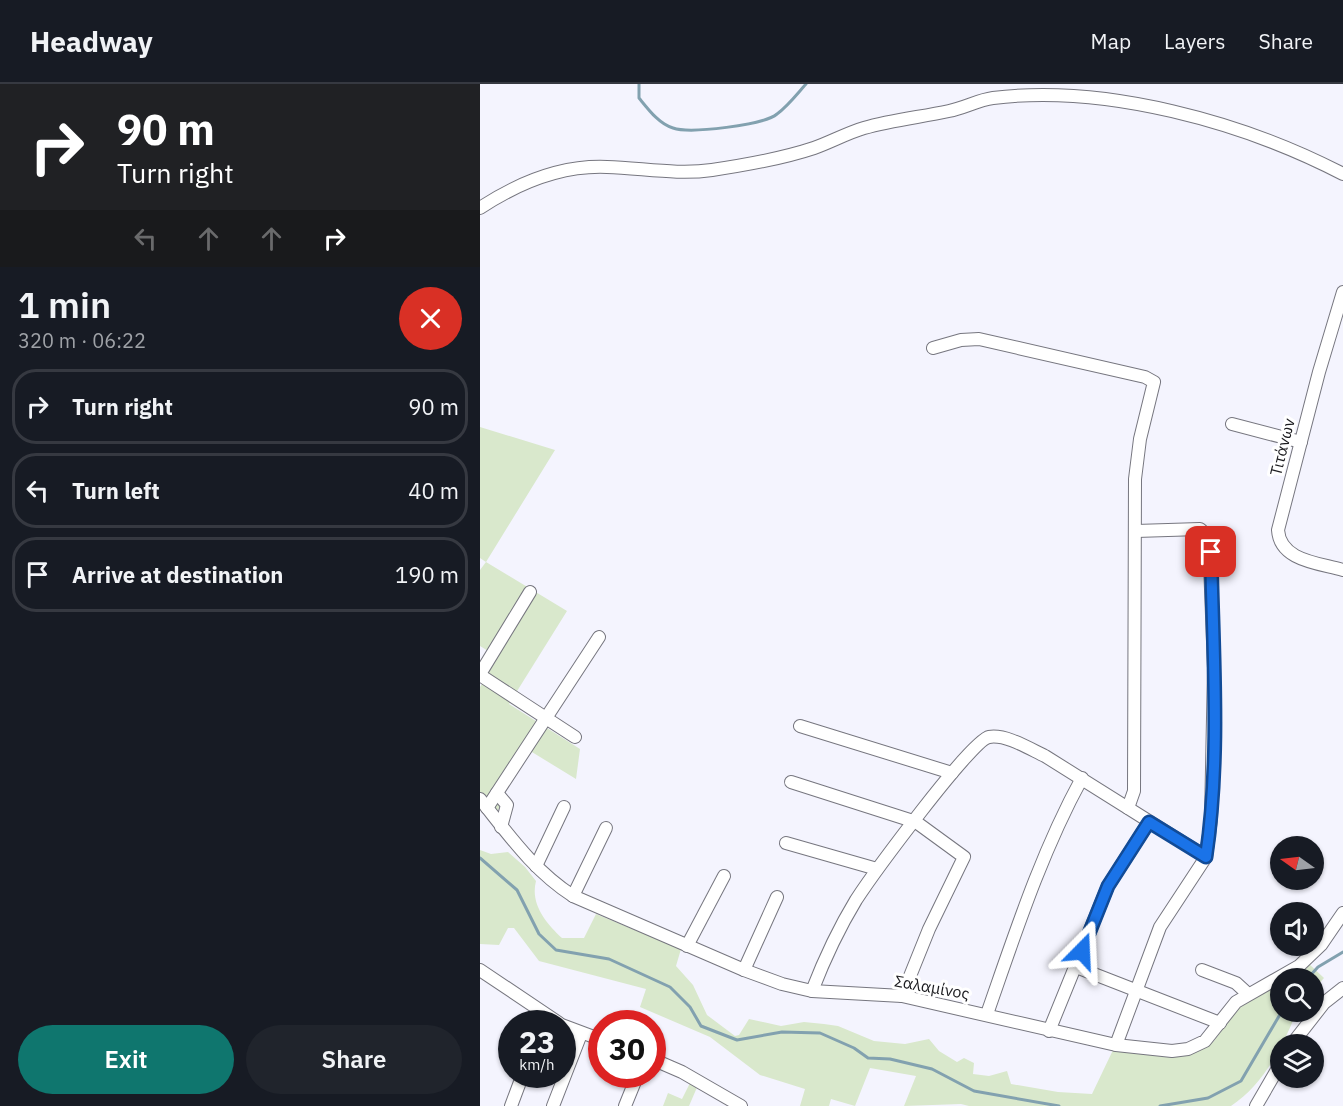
<!DOCTYPE html>
<meta charset="utf-8">
<style>
:root{--surface:#171b24;--page:#20242c;--text:#f1f3f6;--muted:#9ea1a6;--line:#363941;--accent:#0f766e}
body{margin:0;font-family:"IBM Plex Sans",sans-serif;background:var(--page);color:var(--text);height:100vh;display:flex;flex-direction:column;font-size:22px;white-space:nowrap}
*{box-sizing:border-box;margin:0}
p{font-size:20px;color:var(--muted)}
.icon{flex:none;width:33px;height:33px;fill:none;stroke:currentColor;stroke-width:2;stroke-linecap:round;stroke-linejoin:round}
.map{position:relative;flex:1;overflow:hidden}
.panel{display:flex;flex-direction:column;background:var(--surface);width:480px}
.panel>*{flex:none}
.top-card{background:#202124;color:#fff;overflow:hidden}
.needle{width:39px;rotate:284deg}
.tools{position:absolute;left:790px;top:752px;display:grid;gap:12px}
.tools a{display:grid;place-items:center;width:54px;height:54px;border-radius:50%;background:var(--surface);box-shadow:0 2px 4px #0004;font-size:30px}
.speed{position:absolute;left:18px;top:926px;display:flex;gap:12px;font-size:30px;font-weight:700;text-align:center}
.speed>*{display:grid;place-content:center;width:78px;height:78px;border-radius:50%;background:var(--surface);box-shadow:0 2px 4px #0004;line-height:1}
.speed small{font-size:15px;font-weight:400}
.speed .limit{border:9px solid #d22;background:#fff;color:#111}
.pin{position:absolute;display:grid;place-items:center;width:51px;height:51px;color:#fff;margin:-26px;border-radius:12px;box-shadow:0 3px 9px #0006}
.me{position:absolute;width:66px;margin:-33px;rotate:21deg;stroke-linejoin:round;filter:drop-shadow(0 0 4px #0008)}
.turn{display:flex;align-items:center;gap:21px;height:126px;padding:0 18px;font-size:27px}
.turn .icon{width:78px;height:78px;stroke-width:2.5}
.turn b{display:block;font-size:42px;line-height:51px}
.lanes{display:flex;align-items:center;height:57px;padding:0 18px;background:#0003;justify-content:center;gap:30px;direction:ltr}
.lanes .off{opacity:.35}
.round{display:grid;place-items:center;flex:none;width:63px;height:63px;border-radius:32px;background:var(--page)}
.head{display:flex;align-items:center;justify-content:space-between;height:102px;padding:0 18px}
h1{font-size:36px;font-weight:600;line-height:45px}
.cta{display:flex;gap:12px;margin-top:auto;padding:12px 18px}
.cta a{flex:1;height:69px;border-radius:36px;background:var(--accent);color:#fff;font-size:24px;font-weight:600;line-height:69px;text-align:center}
.cta a+a{background:var(--page);color:var(--text)}
ul{padding:0;list-style:none}
li{display:flex;align-items:center;gap:18px;height:75px;margin:0 12px 9px;padding:0 6px;border:3px solid var(--line);border-radius:24px}
li div{flex:1}
li b{display:block;font-size:22px}
li em{font-style:normal}
header{display:flex;align-items:center;gap:36px;box-sizing:border-box;height:84px;padding:0 30px;background:var(--surface);border-bottom:2px solid var(--line)}
header strong{font-size:28px}
nav{display:flex;gap:33px;margin-inline-start:auto;font-size:21px}
main{display:flex;flex:1;min-height:0}
.map>svg:first-child{display:block}
.green{fill:#d9e8cc}
.lines{fill:none;stroke-linecap:round;stroke-linejoin:round}
.stream{stroke:#82a1af;stroke-width:3}
.minor-casing{stroke:#76767f;stroke-width:14}
.minor{stroke:#fff;stroke-width:12}
.route-casing{stroke:#114b97;stroke-width:15}
.route{stroke:#1a73e8;stroke-width:10}
.labels{text-anchor:middle;dominant-baseline:central;stroke-width:6;stroke-linejoin:round;paint-order:stroke}
.street-label{font-size:16px;fill:#1b1b1f;stroke:#fff}
</style>
<header>
<strong>Headway</strong>
<nav><a>Map</a><a>Layers</a><a>Share</a></nav>
</header>
<main>
<section class="panel">
<div class="top-card">
<div class="turn"><svg class="icon" aria-label="right" viewBox="0 0 24 24"><path d="M7 20v-9h11M14 6l5 5-5 5"/></svg><div><b>90 m</b>Turn right</div></div>
<div class="lanes"><svg class="icon off" aria-label="left" viewBox="0 0 24 24"><path d="M17 20v-9H6M10 6l-5 5 5 5"/></svg><svg class="icon off" aria-label="ahead" viewBox="0 0 24 24"><path d="M12 20V5M6 11l6-6 6 6"/></svg><svg class="icon off" aria-label="ahead" viewBox="0 0 24 24"><path d="M12 20V5M6 11l6-6 6 6"/></svg><svg class="icon" aria-label="right" viewBox="0 0 24 24"><path d="M7 20v-9h11M14 6l5 5-5 5"/></svg></div>
</div>
<div class="head"><div><h1>1 min</h1><p>320 m · 06:22</p></div><a class="round" style="background:#d93025;color:#fff"><svg class="icon" aria-label="close" viewBox="0 0 24 24"><path d="M6 6l12 12M18 6L6 18"/></svg></a></div>
<ul>
<li><svg class="icon" aria-label="right" viewBox="0 0 24 24"><path d="M7 20v-9h11M14 6l5 5-5 5"/></svg><div><b>Turn right</b></div><em>90 m</em></li>
<li><svg class="icon" aria-label="left" viewBox="0 0 24 24"><path d="M17 20v-9H6M10 6l-5 5 5 5"/></svg><div><b>Turn left</b></div><em>40 m</em></li>
<li><svg class="icon" aria-label="arrive" viewBox="0 0 24 24"><path d="M6 21V4h12l-3 4 3 4H6"/></svg><div><b>Arrive at destination</b></div><em>190 m</em></li>
</ul>
<div class="cta"><a>Exit</a><a>Share</a></div>
</section>
<div class="map">
<svg width="863" height="1022" viewBox="0 0 863 1022">
<rect width="100%" height="100%" fill="#f4f4fe"/>
<!-- green -->
<g class="green">
<path d="M0 343 75 366 6 478 87 527 29 620 100 665 96 695 47 665 35 683 15 734 0 715V603L18 573 0 562V486L6 478 0 474Z"/>
<path d="M0 766 11 770 28 768 45 783 56 797C50 820 66 839 82 854H104L116 830 201 865 196 882 213 901 227 931 255 952 259 951 269 935 301 942 324 938 344 940 358 942 394 957 425 960 449 955 459 967 477 978 484 974 494 979 493 990 509 992 527 987 531 1000 578 1008 612 1010 633 966 710 970 734 957 760 921 801 900V927H817C803 962 784 1000 751 1022H489L481 1020 424 1022 436 992 390 984 375 1022 351 1015 349 1022H320L325 1005 280 991 230 953 160 923 166 905 59 877 34 844H28L19 861 0 860Z"/>
<path d="M827 878 844 894 834 905V894H809Z"/>
<path d="M211 997 218 1001 209 1022H183L188 1009 202 1015Z"/>
</g>
<g class="lines">
<!-- stream -->
<g class="stream">
<path d="M159 0V14C168 25 179 40 193 44 210 50 284 41 297 30 308 22 317 10 326 0"/>
<path d="M0 774 37 806 59 850 76 866 129 875 190 903 210 923 221 942 257 956 302 948 340 949 374 964 388 974 410 975 452 985 494 1007 579 1022"/>
<path d="M828 894 838 883 863 868"/>
<path d="M680 1022 728 1014 761 997 802 927"/>
</g>
<defs>
<g id="minor">
<path d="M0 124C38 99 81 81 127 83 162 84 197 91 232 86 266 81 301 75 334 64 351 58 367 49 384 44 412 36 441 33 469 27 484 24 498 16 513 14 625 0 763 38 863 90"/>
<path d="M863 208 839 288 798 446C800 477 839 479 863 486"/>
<path d="M453 264 481 256 499 255 665 293 674 298 660 355 655 395 654 707 648 724"/>
<path d="M752 340 821 358"/>
<path d="M0 590 50 508"/>
<path d="M0 591 95 653"/>
<path d="M320 642 472 689"/>
<path d="M311 698 436 738 484 773 449 845 422 912"/>
<path d="M17 709 27 721 21 743"/>
<path d="M0 715C29 751 53 786 93 812L264 886 302 900 332 907 422 912 636 961 692 967 708 965 725 957 756 918 819 882 841 861 863 829"/>
<path d="M7 724 119 553"/>
<path d="M306 759 397 785"/>
<path d="M56 782 84 723"/>
<path d="M93 812 126 744"/>
<path d="M207 862 244 792"/>
<path d="M596 883 740 939"/>
<path d="M0 886 79 939"/>
<path d="M264 886 297 813"/>
<path d="M722 886 756 899 768 910"/>
<path d="M332 907C344 876 359 844 376 816 391 793 491 656 509 653 526 650 550 665 565 672L726 773"/>
<path d="M507 930C535 850 561 769 602 694"/>
<path d="M82 941 122 956"/>
<path d="M569 947 628 802 669 738"/>
<path d="M812 960 844 919 863 904"/>
<path d="M636 961 680 843 726 773 731 735 734 584 729 453 720 445 656 447"/>
<path d="M172 975 202 988 261 1022"/>
<path d="M31 1022 43 990"/>
<path d="M73 1022 101 950"/>
<path d="M145 1022 158 990"/>
<path d="M776 1022 801 979"/>
</g>
</defs>
<!-- minor casing -->
<use href="#minor" class="minor-casing"/>
<!-- minor -->
<use href="#minor" class="minor"/>
</g>
<g class="lines">
<defs>
<path id="route" d="M602 867 628 802 669 738 726 773C741 673 733 569 731 468"/>
</defs>
<!-- route casing -->
<use href="#route" class="route-casing"/>
<!-- route -->
<use href="#route" class="route"/>
</g>
<g class="labels">
<!-- street labels -->
<g class="street-label">
<text transform="translate(802 363) rotate(-76)">Τιτάνων</text>
<text transform="translate(452 903) rotate(10)">Σαλαμίνος</text>
</g>
</g>
</svg>
<div class="tools">
<a><svg class="needle" viewBox="-14 -14 28 28"><path d="M0-13l5 13h-10z" fill="#e53935"/><path d="M0 13l5-13h-10z" fill="#9ea1a6"/></svg></a>
<a><svg class="icon" aria-label="sound" viewBox="0 0 24 24"><path d="M4 9h4l5-4v14l-5-4H4zM17 9q2 3 0 6"/></svg></a>
<a><svg class="icon" aria-label="search" viewBox="0 0 24 24"><circle cx="10" cy="10" r="6"/><path d="M15 15l6 6"/></svg></a>
<a><svg class="icon" aria-label="layers" viewBox="0 0 24 24"><path d="M12 4l9 5-9 5-9-5zM3 14l9 5 9-5"/></svg></a>
</div>
<div class="speed"><div>23<small>km/h</small></div><div class="limit">30</div></div>
<div class="pin" style="left:731px;top:468px;background:#d93025"><svg class="icon" aria-label="arrive" viewBox="0 0 24 24"><path d="M6 21V4h12l-3 4 3 4H6"/></svg></div>
<svg class="me" style="left:602px;top:867px" viewBox="-20 -20 40 40"><path d="M0-17L14 15 0 8-14 15z" fill="#1a73e8" stroke="#fff" stroke-width="4"/></svg>
</div>
</main>
